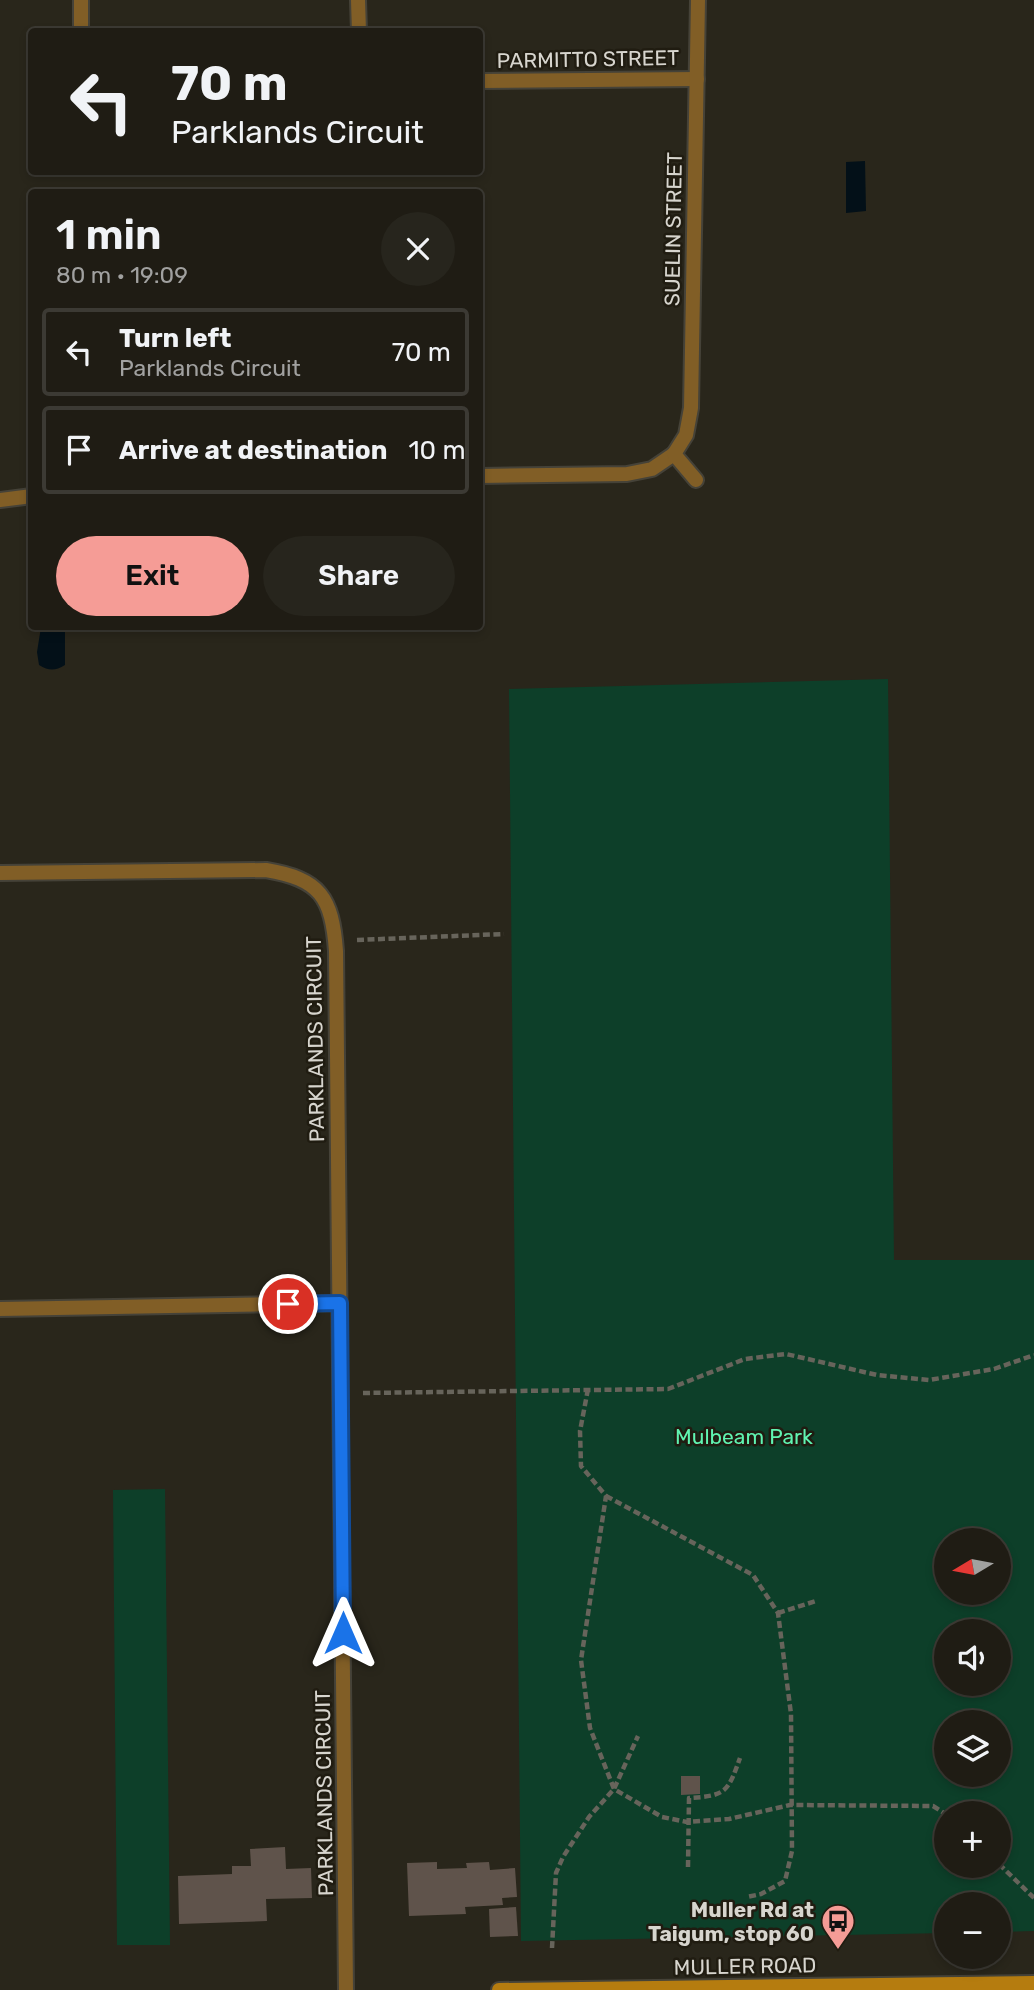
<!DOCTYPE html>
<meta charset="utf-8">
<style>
:root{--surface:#1f1c14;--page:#27251d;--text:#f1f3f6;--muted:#a1a1a0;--line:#3c3a34;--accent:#f59c96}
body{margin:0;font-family:Rubik,sans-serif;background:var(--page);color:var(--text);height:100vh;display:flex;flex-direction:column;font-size:26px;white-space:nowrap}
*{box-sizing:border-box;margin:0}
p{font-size:23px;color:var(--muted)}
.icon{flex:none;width:38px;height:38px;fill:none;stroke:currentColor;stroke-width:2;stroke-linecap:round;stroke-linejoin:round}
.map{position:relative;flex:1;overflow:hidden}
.sheet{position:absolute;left:28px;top:189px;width:455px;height:441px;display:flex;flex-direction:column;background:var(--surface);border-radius:7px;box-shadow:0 4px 10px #0003,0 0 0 2px var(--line)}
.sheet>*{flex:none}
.hud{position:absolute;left:28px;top:28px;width:455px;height:147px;border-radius:7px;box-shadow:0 4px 10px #0003,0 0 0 2px var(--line);background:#1f1c14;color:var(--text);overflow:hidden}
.needle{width:46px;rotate:260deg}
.tools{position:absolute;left:934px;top:1528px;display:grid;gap:14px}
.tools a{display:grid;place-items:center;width:77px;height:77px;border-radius:50%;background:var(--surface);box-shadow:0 4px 10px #0003,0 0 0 2px var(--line);font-size:35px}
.pin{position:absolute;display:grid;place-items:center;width:60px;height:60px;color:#fff;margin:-30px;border:4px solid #fff;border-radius:50%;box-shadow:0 2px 7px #0007}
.me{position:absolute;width:77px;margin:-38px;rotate:0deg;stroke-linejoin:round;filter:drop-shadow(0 0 5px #0008)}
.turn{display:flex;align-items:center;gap:24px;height:147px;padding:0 28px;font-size:32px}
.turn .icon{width:91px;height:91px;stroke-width:2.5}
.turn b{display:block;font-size:49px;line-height:60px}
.round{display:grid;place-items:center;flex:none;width:74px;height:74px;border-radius:37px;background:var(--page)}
.headline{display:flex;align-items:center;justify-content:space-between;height:119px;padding:0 28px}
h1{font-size:42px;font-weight:600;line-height:52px}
.button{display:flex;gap:14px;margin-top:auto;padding:14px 28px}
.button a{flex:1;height:80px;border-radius:42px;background:var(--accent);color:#111;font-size:28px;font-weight:600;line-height:80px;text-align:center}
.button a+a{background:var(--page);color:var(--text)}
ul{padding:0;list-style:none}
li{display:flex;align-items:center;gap:21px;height:88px;margin:0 14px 10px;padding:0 14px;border:4px solid var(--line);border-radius:7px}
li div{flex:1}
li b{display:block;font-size:26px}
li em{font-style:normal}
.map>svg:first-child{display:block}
.green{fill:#0d3f29;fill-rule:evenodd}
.water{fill:#031018}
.building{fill:#5f534b}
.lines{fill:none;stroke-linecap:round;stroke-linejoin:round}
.street-casing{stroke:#454238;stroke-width:18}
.secondary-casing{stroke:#454238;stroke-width:18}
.path{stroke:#67645b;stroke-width:4.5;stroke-dasharray:7 3.5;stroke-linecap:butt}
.street{stroke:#815e26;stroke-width:14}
.secondary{stroke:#b57c0f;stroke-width:14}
.route-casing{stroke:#114b97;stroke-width:18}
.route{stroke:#1a73e8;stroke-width:12}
.labels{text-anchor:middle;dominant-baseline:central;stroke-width:5;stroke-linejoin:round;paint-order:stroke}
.street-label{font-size:21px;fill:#d7d5ce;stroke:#201c11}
.park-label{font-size:21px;fill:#60f4b1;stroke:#201c11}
.poi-label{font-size:21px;font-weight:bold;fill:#d7d5ce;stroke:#201c11;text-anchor:end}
</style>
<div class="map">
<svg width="1034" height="1990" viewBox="0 0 1034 1990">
<rect width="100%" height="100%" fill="#29261b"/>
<!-- green -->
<g class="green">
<path d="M888 679 894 1260H1034V1931L999 1932V1904H947V1933L521 1941 509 689ZM947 1540H999V1592H947ZM947 1631H999V1684H947ZM947 1722H999V1774H947ZM947 1813H999V1866H947Z"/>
<path d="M165 1489 170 1945H117L113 1490Z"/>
</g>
<!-- water -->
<g class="water">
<path d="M865 161 866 211 846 213V162Z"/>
<path d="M41 627H61L65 629V665C55 671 49 671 39 665L37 652Z"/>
</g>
<!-- building -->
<g class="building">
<path d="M681 1776H700V1794L681 1795Z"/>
<path d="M285 1847 286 1869 311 1868 312 1898 266 1899 267 1921 179 1924 178 1876 232 1874V1866H251L250 1849Z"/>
<path d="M437 1862V1869L467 1868 466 1863 489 1862 490 1870 515 1868 517 1897 502 1898 503 1905 465 1907 466 1914 409 1916 407 1863Z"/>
<path d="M516 1907 518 1936 490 1937 489 1909Z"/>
</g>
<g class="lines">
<defs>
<g id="street">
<path d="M358 0 359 32"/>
<path d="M81 32V0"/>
<path d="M480 81 697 79"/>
<path d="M480 476 627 474 652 469 674 454"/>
<path d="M696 480 674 454 686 435 691 408 698 0"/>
<path d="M0 500 32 496"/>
<path d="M0 873 266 870C320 879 332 897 336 951L346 1990"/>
<path d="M0 1309 340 1303"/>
</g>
<path id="secondary" d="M499 1990 1034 1983"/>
</defs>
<!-- street casing -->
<use href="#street" class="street-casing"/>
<!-- secondary casing -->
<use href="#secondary" class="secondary-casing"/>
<!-- path -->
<g class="path">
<path d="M357 940 504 934"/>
<path d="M588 1389 580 1431 581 1466 606 1496 581 1660 590 1728 614 1789 662 1817 687 1822 729 1819 790 1805 933 1806 947 1815"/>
<path d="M363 1393 668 1389 745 1359 786 1354 877 1375 929 1380 994 1369 1034 1355"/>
<path d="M606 1496 753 1575 778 1613 791 1714 792 1851 785 1881 761 1894 747 1897"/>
<path d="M778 1613 816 1601"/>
<path d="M999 1864 1034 1898"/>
<path d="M688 1867 689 1798C727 1796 728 1791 740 1758"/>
<path d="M552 1948 556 1873 563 1857 589 1817 614 1789 638 1736"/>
</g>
<!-- street -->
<use href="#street" class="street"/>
<!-- secondary -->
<use href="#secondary" class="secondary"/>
</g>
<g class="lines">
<defs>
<path id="route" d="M288 1304 340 1303 343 1633"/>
</defs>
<!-- route casing -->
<use href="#route" class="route-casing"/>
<!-- route -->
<use href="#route" class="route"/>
</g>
<!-- icons -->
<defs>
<symbol id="bus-pin" viewBox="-11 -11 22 30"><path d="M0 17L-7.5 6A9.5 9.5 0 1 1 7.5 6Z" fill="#f59c96" stroke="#201c11"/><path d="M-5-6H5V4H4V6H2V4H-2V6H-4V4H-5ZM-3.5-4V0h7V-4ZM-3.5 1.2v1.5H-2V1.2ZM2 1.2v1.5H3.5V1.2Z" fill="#111"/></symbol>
</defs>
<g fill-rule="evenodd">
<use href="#bus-pin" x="819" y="1902" width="38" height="52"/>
</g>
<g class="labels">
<!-- street labels -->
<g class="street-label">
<text transform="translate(588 59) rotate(-1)">PARMITTO STREET</text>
<text transform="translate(673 229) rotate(-89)">SUELIN STREET</text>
<text transform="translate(315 1039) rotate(-91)">PARKLANDS CIRCUIT</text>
<text transform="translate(324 1793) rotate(-91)">PARKLANDS CIRCUIT</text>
<text transform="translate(745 1966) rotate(-1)">MULLER ROAD</text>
</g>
<!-- park labels -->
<g class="park-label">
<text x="744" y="1436">Mulbeam Park</text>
</g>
<!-- poi labels -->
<g class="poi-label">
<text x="814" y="1909">Muller Rd at<tspan x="814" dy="24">Taigum, stop 60</tspan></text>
</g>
</g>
</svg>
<div class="tools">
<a><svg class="needle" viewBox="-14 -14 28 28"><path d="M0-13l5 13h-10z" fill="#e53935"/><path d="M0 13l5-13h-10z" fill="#a1a1a0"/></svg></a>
<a><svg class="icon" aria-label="sound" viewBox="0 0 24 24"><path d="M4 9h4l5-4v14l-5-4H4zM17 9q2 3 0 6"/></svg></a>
<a><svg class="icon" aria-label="layers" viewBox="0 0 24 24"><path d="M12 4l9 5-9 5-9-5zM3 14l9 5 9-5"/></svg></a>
<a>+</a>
<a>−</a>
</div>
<div class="pin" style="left:288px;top:1304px;background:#d93025"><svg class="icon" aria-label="arrive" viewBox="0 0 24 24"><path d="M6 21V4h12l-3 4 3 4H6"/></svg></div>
<svg class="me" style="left:343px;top:1633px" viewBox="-20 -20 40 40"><path d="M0-17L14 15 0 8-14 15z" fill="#1a73e8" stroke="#fff" stroke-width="4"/></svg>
<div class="hud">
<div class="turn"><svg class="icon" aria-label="left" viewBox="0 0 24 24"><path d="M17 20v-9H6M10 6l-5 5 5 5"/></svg><div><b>70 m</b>Parklands Circuit</div></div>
</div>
<section class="sheet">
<div class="headline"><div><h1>1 min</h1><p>80 m · 19:09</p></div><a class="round"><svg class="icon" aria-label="close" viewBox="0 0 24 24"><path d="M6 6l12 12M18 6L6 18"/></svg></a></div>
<ul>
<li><svg class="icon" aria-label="left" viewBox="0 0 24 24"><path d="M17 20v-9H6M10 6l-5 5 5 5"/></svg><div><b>Turn left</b><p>Parklands Circuit</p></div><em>70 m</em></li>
<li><svg class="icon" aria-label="arrive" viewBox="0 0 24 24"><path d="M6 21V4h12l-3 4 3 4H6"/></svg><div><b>Arrive at destination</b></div><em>10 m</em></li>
</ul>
<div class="button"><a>Exit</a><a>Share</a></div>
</section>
</div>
